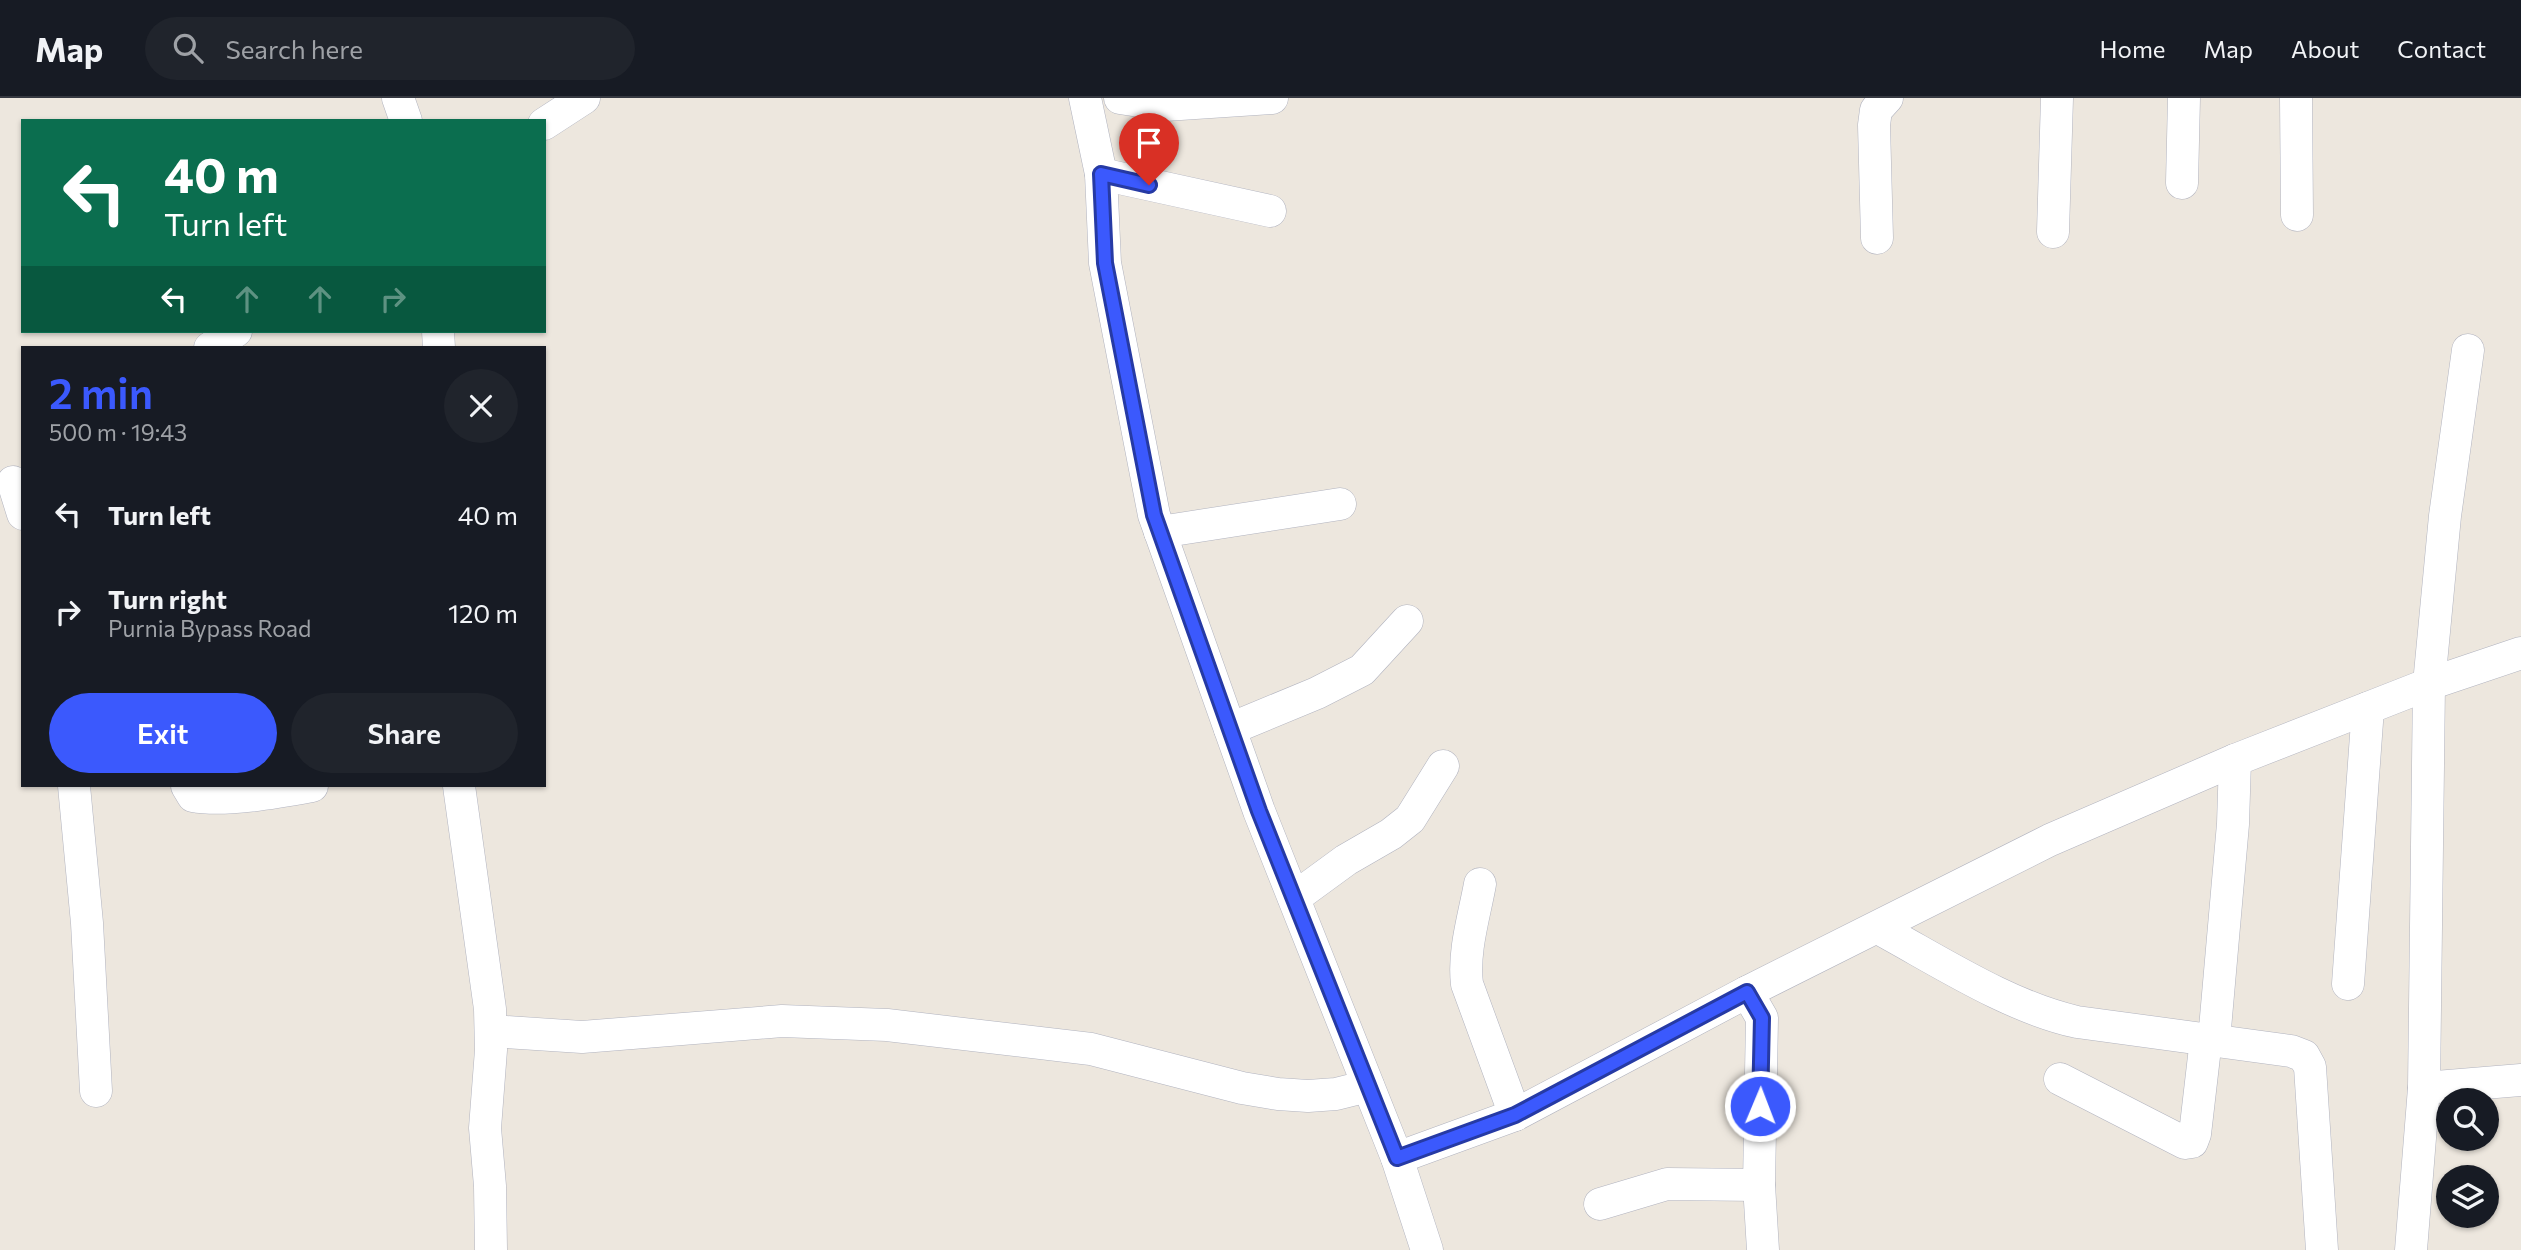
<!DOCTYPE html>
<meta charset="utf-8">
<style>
:root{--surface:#171b24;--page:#20242c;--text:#f1f3f6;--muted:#9ea1a6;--line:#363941;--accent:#3b59fd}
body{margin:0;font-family:Commissioner,sans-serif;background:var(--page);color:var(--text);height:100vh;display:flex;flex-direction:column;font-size:26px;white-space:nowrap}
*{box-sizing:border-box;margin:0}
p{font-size:23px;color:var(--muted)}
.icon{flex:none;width:38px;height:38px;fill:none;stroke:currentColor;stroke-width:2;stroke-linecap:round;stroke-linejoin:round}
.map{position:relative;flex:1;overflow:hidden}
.details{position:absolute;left:21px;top:248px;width:525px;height:441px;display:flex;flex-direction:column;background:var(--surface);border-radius:0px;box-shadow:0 2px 5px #0004}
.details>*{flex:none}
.hud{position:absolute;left:21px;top:21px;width:525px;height:214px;border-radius:0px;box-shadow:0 2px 5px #0004;background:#0b6e4f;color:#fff;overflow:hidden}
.controls{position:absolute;left:2436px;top:990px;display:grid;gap:14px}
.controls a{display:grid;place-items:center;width:63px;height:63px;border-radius:50%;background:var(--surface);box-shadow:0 2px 5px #0004;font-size:35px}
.pin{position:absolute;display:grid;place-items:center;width:60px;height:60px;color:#fff;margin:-72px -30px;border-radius:50% 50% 50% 0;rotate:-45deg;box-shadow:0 0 7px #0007}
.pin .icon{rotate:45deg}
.me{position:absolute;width:77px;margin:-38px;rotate:1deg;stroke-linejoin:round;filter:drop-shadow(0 0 5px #0008)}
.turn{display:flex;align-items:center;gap:24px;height:147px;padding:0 28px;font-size:32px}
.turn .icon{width:91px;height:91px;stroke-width:2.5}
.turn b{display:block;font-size:49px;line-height:60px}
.lanes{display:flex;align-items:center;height:66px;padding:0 28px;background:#0003;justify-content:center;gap:35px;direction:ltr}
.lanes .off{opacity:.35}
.round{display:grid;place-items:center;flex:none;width:74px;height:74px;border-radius:37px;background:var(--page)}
.headline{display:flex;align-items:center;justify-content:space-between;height:119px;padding:0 28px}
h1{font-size:42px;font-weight:600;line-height:52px;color:var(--accent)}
.primary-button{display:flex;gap:14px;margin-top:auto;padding:14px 28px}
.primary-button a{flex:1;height:80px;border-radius:42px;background:var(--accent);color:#fff;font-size:28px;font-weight:600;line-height:80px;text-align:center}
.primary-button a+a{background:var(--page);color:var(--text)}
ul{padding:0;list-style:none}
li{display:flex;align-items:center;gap:21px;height:98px;padding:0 28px}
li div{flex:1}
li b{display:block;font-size:26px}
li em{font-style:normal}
header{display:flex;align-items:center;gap:42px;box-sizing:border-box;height:98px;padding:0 35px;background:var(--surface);border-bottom:2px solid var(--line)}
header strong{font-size:33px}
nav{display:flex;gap:38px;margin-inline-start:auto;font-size:24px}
.search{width:490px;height:63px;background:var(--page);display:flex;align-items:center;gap:18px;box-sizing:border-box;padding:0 24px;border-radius:38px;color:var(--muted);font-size:26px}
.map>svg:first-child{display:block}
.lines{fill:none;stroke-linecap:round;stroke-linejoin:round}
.minor-casing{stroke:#b1b3bf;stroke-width:33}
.minor{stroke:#fff;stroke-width:32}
.route-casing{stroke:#263aa4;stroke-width:18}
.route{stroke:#3b59fd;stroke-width:12}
</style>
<header>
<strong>Map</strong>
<div class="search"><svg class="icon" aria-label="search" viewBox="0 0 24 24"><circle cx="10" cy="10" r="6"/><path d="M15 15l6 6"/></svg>Search here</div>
<nav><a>Home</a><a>Map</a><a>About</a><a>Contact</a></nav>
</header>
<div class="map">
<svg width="2521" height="1152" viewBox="0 0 2521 1152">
<rect width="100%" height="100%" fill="#ede7de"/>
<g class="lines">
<defs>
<g id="minor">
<path d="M398 0 406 23"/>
<path d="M1085 0 1101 76 1105 165 1154 417 1259 713 1397 1060 1427 1152"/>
<path d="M1120 0 1165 7 1272 0"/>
<path d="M2296 0 2297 117"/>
<path d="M544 26 584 0"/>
<path d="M1101 76 1270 113"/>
<path d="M2182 85 2184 0"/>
<path d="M2053 134 2057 0"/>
<path d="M1877 140 1874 27 1876 12 1887 0"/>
<path d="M438 233 439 250"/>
<path d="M210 250 236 233"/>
<path d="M13 384 23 416"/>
<path d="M1160 434 1340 406"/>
<path d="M1230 631 1317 595 1362 572 1407 523"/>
<path d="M74 688 87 825 96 993"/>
<path d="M187 688 193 698C225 704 279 694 312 688"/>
<path d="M459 688 490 911 491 952 485 1030 490 1088 491 1152"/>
<path d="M1480 786C1474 819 1463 853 1467 886L1515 1017"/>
<path d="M1294 800 1346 762 1391 736 1410 721 1443 668"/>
<path d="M1878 830C1939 863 2009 909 2077 924L2291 953 2304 958 2310 969 2322 1152"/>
<path d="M2348 886 2368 610"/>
<path d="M1747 894 1762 920 1759 1087 1763 1152"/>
<path d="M491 933 582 939 782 923 887 927 1091 951 1242 990 1278 996 1308 998 1336 996 1368 988"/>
<path d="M2214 942 2233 726 2235 662"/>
<path d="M2060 981 2185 1045 2192 1044 2195 1036 2206 941"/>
<path d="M2424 990 2521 982"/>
<path d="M1397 1060 1515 1017 1747 894 2050 742 2235 662 2429 586 2521 555"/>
<path d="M1600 1106 1667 1086 1759 1087"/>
<path d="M2411 1152 2424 990 2429 586 2445 418 2468 252"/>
</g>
</defs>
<!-- minor casing -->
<use href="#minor" class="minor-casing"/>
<!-- minor -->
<use href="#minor" class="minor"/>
</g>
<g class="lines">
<defs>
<path id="route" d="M1149 87 1101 76 1105 165 1154 417 1259 713 1397 1060 1515 1017 1747 894 1762 920 1760 1008"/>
</defs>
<!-- route casing -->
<use href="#route" class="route-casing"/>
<!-- route -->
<use href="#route" class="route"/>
</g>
</svg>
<div class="controls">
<a><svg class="icon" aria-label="search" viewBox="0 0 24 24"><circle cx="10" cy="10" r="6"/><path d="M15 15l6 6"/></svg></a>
<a><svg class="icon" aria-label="layers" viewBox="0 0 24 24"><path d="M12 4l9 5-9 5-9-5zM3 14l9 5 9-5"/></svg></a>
</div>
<div class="pin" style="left:1149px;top:87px;background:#d93025"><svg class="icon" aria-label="arrive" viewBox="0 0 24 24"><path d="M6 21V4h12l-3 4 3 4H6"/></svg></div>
<svg class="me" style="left:1760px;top:1008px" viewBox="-20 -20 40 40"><circle r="17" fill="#3b59fd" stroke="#fff" stroke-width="3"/><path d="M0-11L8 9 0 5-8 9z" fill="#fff"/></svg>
<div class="hud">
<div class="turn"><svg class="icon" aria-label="left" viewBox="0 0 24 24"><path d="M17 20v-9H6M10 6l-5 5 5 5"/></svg><div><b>40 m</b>Turn left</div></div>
<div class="lanes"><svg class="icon" aria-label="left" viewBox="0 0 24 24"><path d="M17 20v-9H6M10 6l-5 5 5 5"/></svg><svg class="icon off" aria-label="ahead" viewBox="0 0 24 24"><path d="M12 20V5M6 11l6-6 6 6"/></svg><svg class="icon off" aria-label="ahead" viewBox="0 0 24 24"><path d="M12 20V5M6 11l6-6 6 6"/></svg><svg class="icon off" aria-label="right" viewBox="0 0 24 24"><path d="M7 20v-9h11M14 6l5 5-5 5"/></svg></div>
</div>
<section class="details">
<div class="headline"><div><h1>2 min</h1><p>500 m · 19:43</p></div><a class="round"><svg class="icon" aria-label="close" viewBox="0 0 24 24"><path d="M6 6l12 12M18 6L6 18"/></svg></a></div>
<ul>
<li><svg class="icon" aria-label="left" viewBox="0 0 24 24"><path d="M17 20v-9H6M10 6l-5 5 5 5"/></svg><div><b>Turn left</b></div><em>40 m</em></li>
<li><svg class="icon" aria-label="right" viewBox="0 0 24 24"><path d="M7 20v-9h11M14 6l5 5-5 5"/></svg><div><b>Turn right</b><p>Purnia Bypass Road</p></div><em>120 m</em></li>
</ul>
<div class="primary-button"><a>Exit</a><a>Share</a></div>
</section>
</div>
